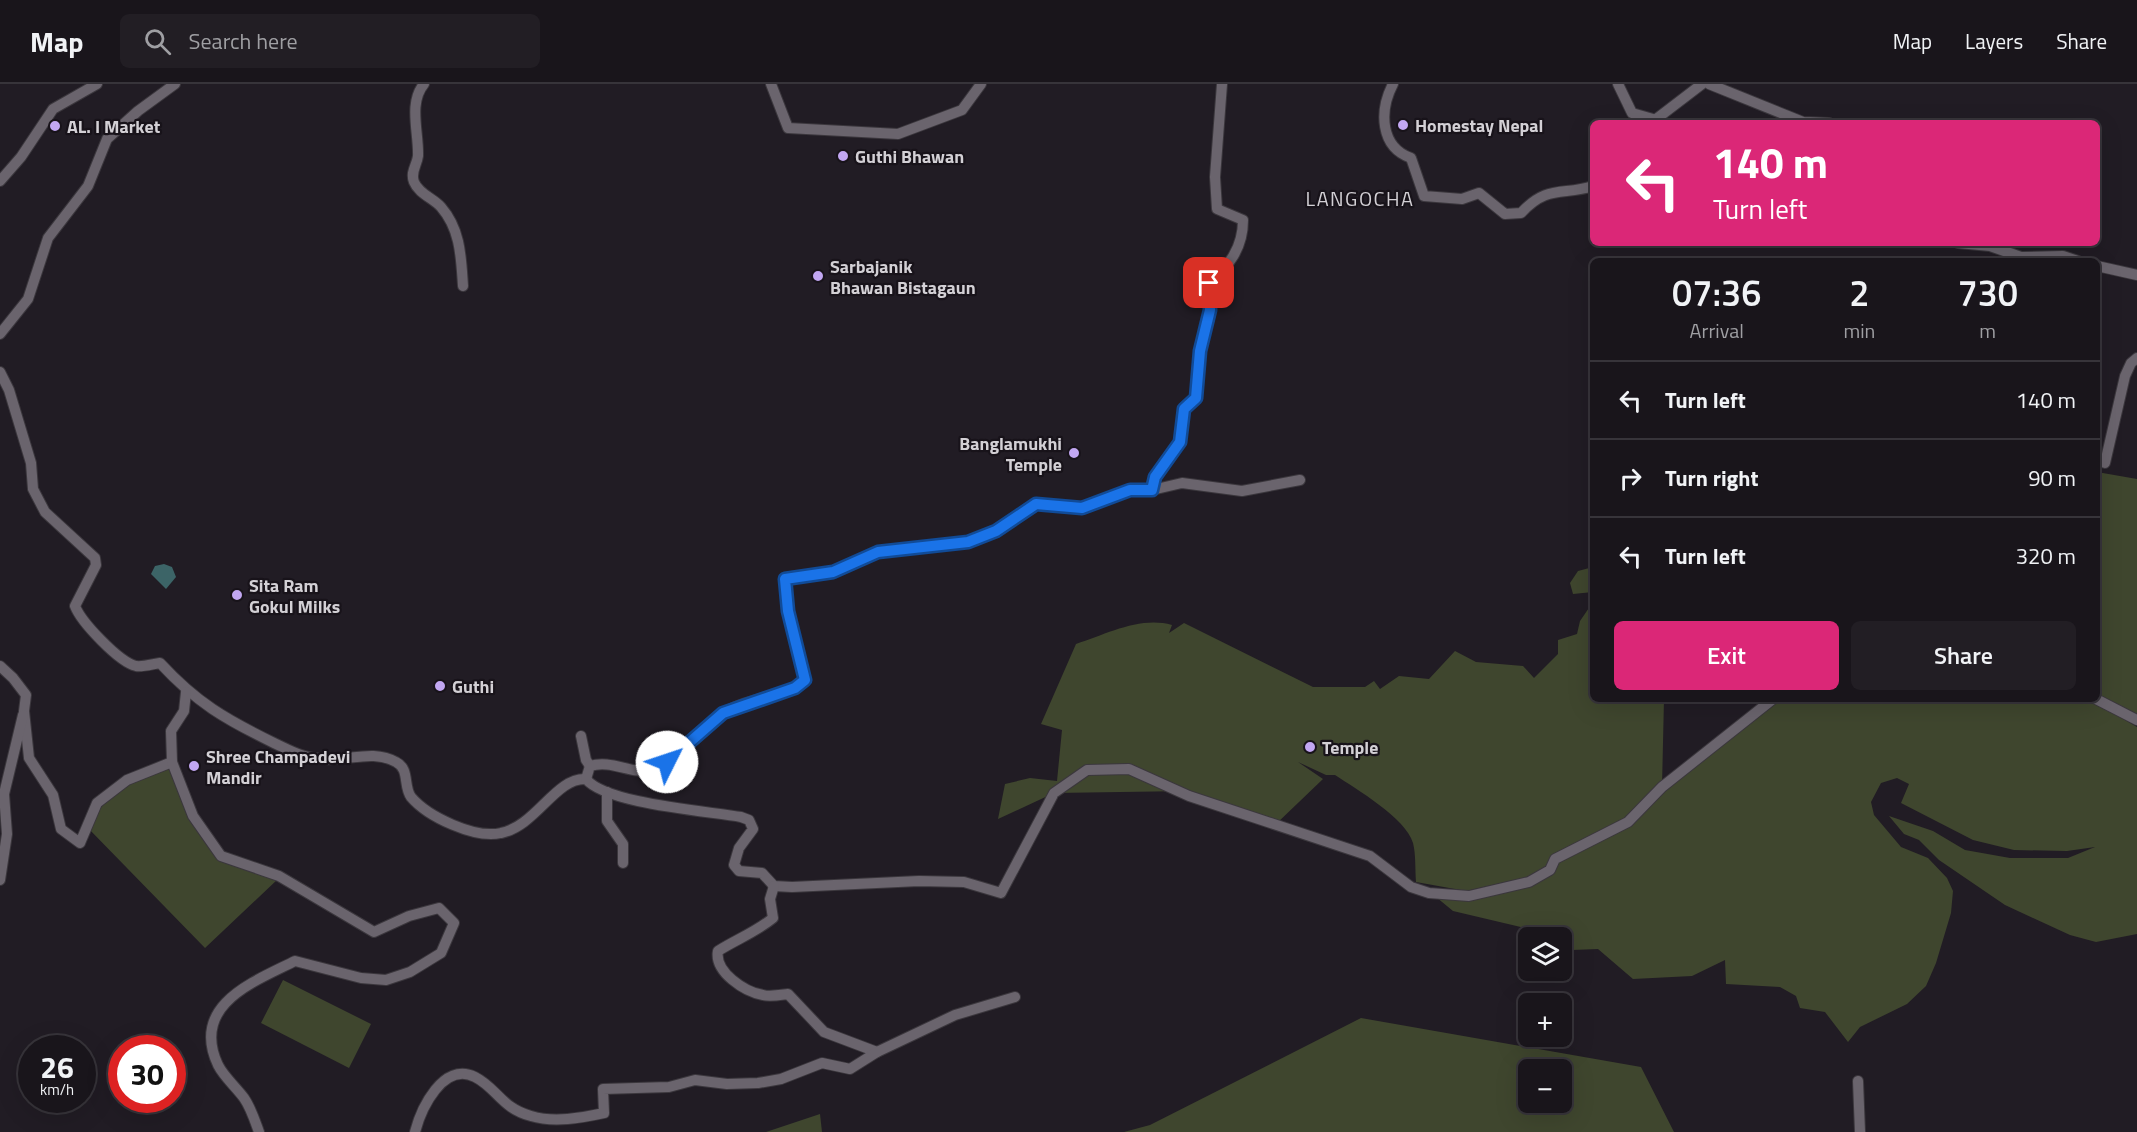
<!DOCTYPE html>
<meta charset="utf-8">
<style>
:root{--surface:#19151b;--page:#221e24;--text:#f1f3f6;--muted:#9f9fa3;--line:#37343a;--accent:#db2777}
body{margin:0;font-family:"Titillium Web",sans-serif;background:var(--page);color:var(--text);height:100vh;display:flex;flex-direction:column;font-size:22px;white-space:nowrap}
*{box-sizing:border-box;margin:0}
p{font-size:20px;color:var(--muted)}
.icon{flex:none;width:33px;height:33px;fill:none;stroke:currentColor;stroke-width:2;stroke-linecap:round;stroke-linejoin:round}
.map{position:relative;flex:1;overflow:hidden}
.drawer{position:absolute;left:1590px;top:174px;width:510px;height:444px;display:flex;flex-direction:column;background:var(--surface);border-radius:9px;box-shadow:0 6px 24px #0002,0 0 0 2px var(--line)}
.drawer>*{flex:none}
.top-card{position:absolute;left:1590px;top:36px;width:510px;height:126px;border-radius:9px;box-shadow:0 6px 24px #0002,0 0 0 2px var(--line);background:#db2777;color:#fff;overflow:hidden}
.buttons{position:absolute;left:1518px;top:843px;display:grid;gap:12px}
.buttons a{display:grid;place-items:center;width:54px;height:54px;border-radius:9px;background:var(--surface);box-shadow:0 6px 24px #0002,0 0 0 2px var(--line);font-size:30px}
.speed{position:absolute;left:18px;top:951px;display:flex;gap:12px;font-size:30px;font-weight:700;text-align:center}
.speed>*{display:grid;place-content:center;width:78px;height:78px;border-radius:50%;background:var(--surface);box-shadow:0 6px 24px #0002,0 0 0 2px var(--line);line-height:1}
.speed small{font-size:15px;font-weight:400}
.speed .limit{border:9px solid #d22;background:#fff;color:#111}
.pin{position:absolute;display:grid;place-items:center;width:51px;height:51px;color:#fff;margin:-26px;border-radius:12px;box-shadow:0 3px 9px #0006}
.me{position:absolute;width:66px;margin:-33px;rotate:49deg;stroke-linejoin:round;filter:drop-shadow(0 0 4px #0008)}
.turn{display:flex;align-items:center;gap:21px;height:126px;padding:0 24px;font-size:27px}
.turn .icon{width:78px;height:78px;stroke-width:2.5}
.turn b{display:block;font-size:42px;line-height:51px}
.eta{display:flex;justify-content:space-evenly;align-items:center;height:102px;text-align:center}
.eta b{font-size:36px;font-weight:600;line-height:42px}
.cta{display:flex;gap:12px;margin-top:auto;padding:12px 24px}
.cta a{flex:1;height:69px;border-radius:9px;background:var(--accent);color:#fff;font-size:24px;font-weight:600;line-height:69px;text-align:center}
.cta a+a{background:var(--page);color:var(--text)}
ul{padding:0;list-style:none}
li{display:flex;align-items:center;gap:18px;height:78px;padding:0 24px;border-top:2px solid var(--line)}
li div{flex:1}
li b{display:block;font-size:22px}
li em{font-style:normal}
header{display:flex;align-items:center;gap:36px;box-sizing:border-box;height:84px;padding:0 30px;background:var(--surface);border-bottom:2px solid var(--line)}
header strong{font-size:28px}
nav{display:flex;gap:33px;margin-inline-start:auto;font-size:21px}
.search{width:420px;height:54px;background:var(--page);display:flex;align-items:center;gap:15px;box-sizing:border-box;padding:0 21px;border-radius:9px;color:var(--muted);font-size:22px}
.map>svg:first-child{display:block}
.green{fill:#3f462e;fill-rule:evenodd}
.water{fill:#3c6467}
.lines{fill:none;stroke-linecap:round;stroke-linejoin:round}
.minor-casing{stroke:#3b373d;stroke-width:12}
.minor{stroke:#6a646d;stroke-width:10}
.route-casing{stroke:#114b97;stroke-width:15}
.route{stroke:#1a73e8;stroke-width:10}
.poi-dot{fill:#c2a7f2;stroke:#18131a;stroke-width:2}
.labels{text-anchor:middle;dominant-baseline:central;stroke-width:4.5;stroke-linejoin:round;paint-order:stroke}
.poi-label{font-size:18px;font-weight:bold;fill:#d3d0d5;stroke:#18131a;text-anchor:start}
.neighbourhood-label{font-size:20px;letter-spacing:1.5px;fill:#d3d0d5;stroke:#18131a}
</style>
<header>
<strong>Map</strong>
<div class="search"><svg class="icon" aria-label="search" viewBox="0 0 24 24"><circle cx="10" cy="10" r="6"/><path d="M15 15l6 6"/></svg>Search here</div>
<nav><a>Map</a><a>Layers</a><a>Share</a></nav>
</header>
<div class="map">
<svg width="2137" height="1048" viewBox="0 0 2137 1048">
<rect width="100%" height="100%" fill="#211c24"/>
<!-- green -->
<g class="green">
<path d="M2097 388 2137 395V636L2097 615Z"/>
<path d="M1593 483V508L1573 510 1570 499 1578 487Z"/>
<path d="M1593 518V615H1664L1662 703 1778 615H2089L2137 643V850L2096 858 2070 851 2005 821 1939 776 1919 756 1904 750 1889 732 1933 747 1965 766 2010 774H2068L2095 763 2067 767 2014 766 1973 756 1901 719 1909 700 1897 694 1881 699 1871 718 1874 731 1901 763 1928 774 1947 794 1953 807 1951 829 1936 879 1926 902 1907 920 1860 943 1848 958 1825 928 1800 924 1796 912 1780 903 1726 900 1725 876 1692 892 1633 895 1598 865 1572 866 1562 857V854L1554 851 1453 827 1436 813 1532 796H1514L1466 807 1416 798C1415 785 1416 771 1413 759 1406 734 1356 705 1335 691H1326L1298 678 1323 695 1275 741 1188 707 1054 709 998 735 1005 700 1030 694 1057 697 1062 646 1041 640 1076 560C1107 550 1140 532 1172 541L1169 549 1184 539 1313 603H1365L1374 597 1380 605 1399 592 1429 595 1455 567 1476 578 1523 582 1534 594 1558 570V556L1577 550 1580 537Z"/>
<path d="M172 678 218 773 278 795 205 864 87 743C109 706 135 696 172 678Z"/>
<path d="M283 896 371 940 349 984 261 939Z"/>
<path d="M1361 934 1641 983 1674 1048H1124L1150 1041ZM1528 986H1562V1018H1528Z"/>
<path d="M820 1030 822 1048H766Z"/>
</g>
<!-- water -->
<path class="water" d="M164 480 172 483 176 493 166 505 151 490 155 482Z"/>
<g class="lines">
<defs>
<g id="minor">
<path d="M424 0C408 19 419 49 418 72 417 81 410 88 414 98 419 110 433 114 441 123 461 146 461 174 463 202"/>
<path d="M771 0 788 44 898 50 962 26 981 0"/>
<path d="M1393 0C1379 27 1380 63 1411 74L1424 112 1462 115 1479 109 1505 130 1521 129C1548 100 1563 112 1593 102"/>
<path d="M1618 0 1632 29 1653 35"/>
<path d="M1709 0 1803 38 1829 39"/>
<path d="M1651 39 1702 0"/>
<path d="M0 97 21 73 53 25 97 0"/>
<path d="M1958 159 1990 162 2021 173 2063 172 2078 177"/>
<path d="M2097 182 2137 191"/>
<path d="M0 250 28 215 48 154 88 102 107 55 138 27 175 0"/>
<path d="M0 288 9 306 31 379 33 405 45 428 95 474 96 481 75 522C81 538 119 578 136 582 143 583 153 580 160 579 197 619 225 635 274 659 293 668 302 674 325 675 349 677 373 665 396 678 410 685 403 702 411 713 428 733 475 755 501 749 536 742 556 693 586 695 606 720 707 727 741 733L749 736 753 745 739 764 734 781 739 787 762 789 774 802 792 803 919 797 964 798 1001 809 1054 709 1087 686 1129 685 1189 712 1370 772 1411 803 1429 809 1469 812 1529 798 1550 786 1555 775 1628 738 1662 703 1773 615"/>
<path d="M2105 379 2125 292 2131 279 2137 274"/>
<path d="M1152 406 1182 399 1242 407 1300 396"/>
<path d="M0 582 13 594 26 611 24 627 29 674 53 711 61 745 80 759 97 719 127 696 172 678"/>
<path d="M186 608 184 627 171 647 172 678 193 732 221 772 279 792 374 848 409 832 439 824 454 839 441 869 410 888 386 896 361 894 295 877C253 898 190 921 218 981 224 993 236 1003 244 1014 251 1024 255 1037 259 1048"/>
<path d="M2096 615 2137 636"/>
<path d="M581 652 586 676 590 682"/>
<path d="M586 695 590 682C612 675 631 691 653 686 675 681 701 644 721 631 746 613 781 615 805 596L788 527 785 495 833 488 878 468 968 458 996 447 1036 420 1082 424 1130 406H1152L1155 393 1180 358 1184 325 1196 314 1200 267 1211 226 1209 199C1229 182 1243 164 1243 136L1217 125 1215 93 1222 0"/>
<path d="M607 708V737L623 760V779"/>
<path d="M0 796 7 750 4 710 23 631"/>
<path d="M774 802 770 815 773 834C756 848 737 855 718 867 714 888 745 908 763 911 770 913 780 911 788 910L824 948 877 968"/>
<path d="M1858 997 1860 1048"/>
<path d="M415 1048C421 1025 443 977 475 993 497 1004 501 1024 531 1032 554 1039 581 1034 604 1029L603 1005 669 1003 695 996 727 1000 758 999 781 995 822 979 850 985 877 968 955 931 1015 913"/>
</g>
</defs>
<!-- minor casing -->
<use href="#minor" class="minor-casing"/>
<!-- minor -->
<use href="#minor" class="minor"/>
</g>
<g class="lines">
<defs>
<path id="route" d="M667 678 723 629 795 604 805 596 788 527 785 495 833 488 878 468 968 458 996 447 1036 420 1082 424 1130 406H1152L1155 393 1180 358 1184 325 1196 314 1200 267 1210 226 1209 199"/>
</defs>
<!-- route casing -->
<use href="#route" class="route-casing"/>
<!-- route -->
<use href="#route" class="route"/>
</g>
<!-- markers -->
<g class="poi-dot">
<circle cx="1403" cy="41" r="6"/>
<circle cx="55" cy="42" r="6"/>
<circle cx="843" cy="72" r="6"/>
<circle cx="818" cy="192" r="6"/>
<circle cx="1074" cy="369" r="6"/>
<circle cx="237" cy="511" r="6"/>
<circle cx="440" cy="602" r="6"/>
<circle cx="1310" cy="663" r="6"/>
<circle cx="194" cy="682" r="6"/>
</g>
<g class="labels">
<!-- poi labels -->
<g class="poi-label">
<text x="1415" y="41">Homestay Nepal</text>
<text x="67" y="42">AL. I Market</text>
<text x="855" y="72">Guthi Bhawan</text>
<text x="830" y="182">Sarbajanik<tspan x="830" dy="21">Bhawan Bistagaun</tspan></text>
<text x="1062" y="359" text-anchor="end">Banglamukhi<tspan x="1062" dy="21">Temple</tspan></text>
<text x="249" y="501">Sita Ram<tspan x="249" dy="21">Gokul Milks</tspan></text>
<text x="452" y="602">Guthi</text>
<text x="1322" y="663">Temple</text>
<text x="206" y="672">Shree Champadevi<tspan x="206" dy="21">Mandir</tspan></text>
</g>
<!-- neighbourhood labels -->
<g class="neighbourhood-label">
<text x="1360" y="114">LANGOCHA</text>
</g>
</g>
</svg>
<div class="buttons">
<a><svg class="icon" aria-label="layers" viewBox="0 0 24 24"><path d="M12 4l9 5-9 5-9-5zM3 14l9 5 9-5"/></svg></a>
<a>+</a>
<a>−</a>
</div>
<div class="speed"><div>26<small>km/h</small></div><div class="limit">30</div></div>
<div class="pin" style="left:1209px;top:199px;background:#d93025"><svg class="icon" aria-label="arrive" viewBox="0 0 24 24"><path d="M6 21V4h12l-3 4 3 4H6"/></svg></div>
<svg class="me" style="left:667px;top:678px" viewBox="-20 -20 40 40"><circle r="19" fill="#fff"/><path d="M0-13L10 11 0 6-10 11z" fill="#1a73e8"/></svg>
<div class="top-card">
<div class="turn"><svg class="icon" aria-label="left" viewBox="0 0 24 24"><path d="M17 20v-9H6M10 6l-5 5 5 5"/></svg><div><b>140 m</b>Turn left</div></div>
</div>
<section class="drawer">
<div class="eta">
<div><b>07:36</b><p>Arrival</p></div>
<div><b>2</b><p>min</p></div>
<div><b>730</b><p>m</p></div>
</div>
<ul>
<li><svg class="icon" aria-label="left" viewBox="0 0 24 24"><path d="M17 20v-9H6M10 6l-5 5 5 5"/></svg><div><b>Turn left</b></div><em>140 m</em></li>
<li><svg class="icon" aria-label="right" viewBox="0 0 24 24"><path d="M7 20v-9h11M14 6l5 5-5 5"/></svg><div><b>Turn right</b></div><em>90 m</em></li>
<li><svg class="icon" aria-label="left" viewBox="0 0 24 24"><path d="M17 20v-9H6M10 6l-5 5 5 5"/></svg><div><b>Turn left</b></div><em>320 m</em></li>
</ul>
<div class="cta"><a>Exit</a><a>Share</a></div>
</section>
</div>
